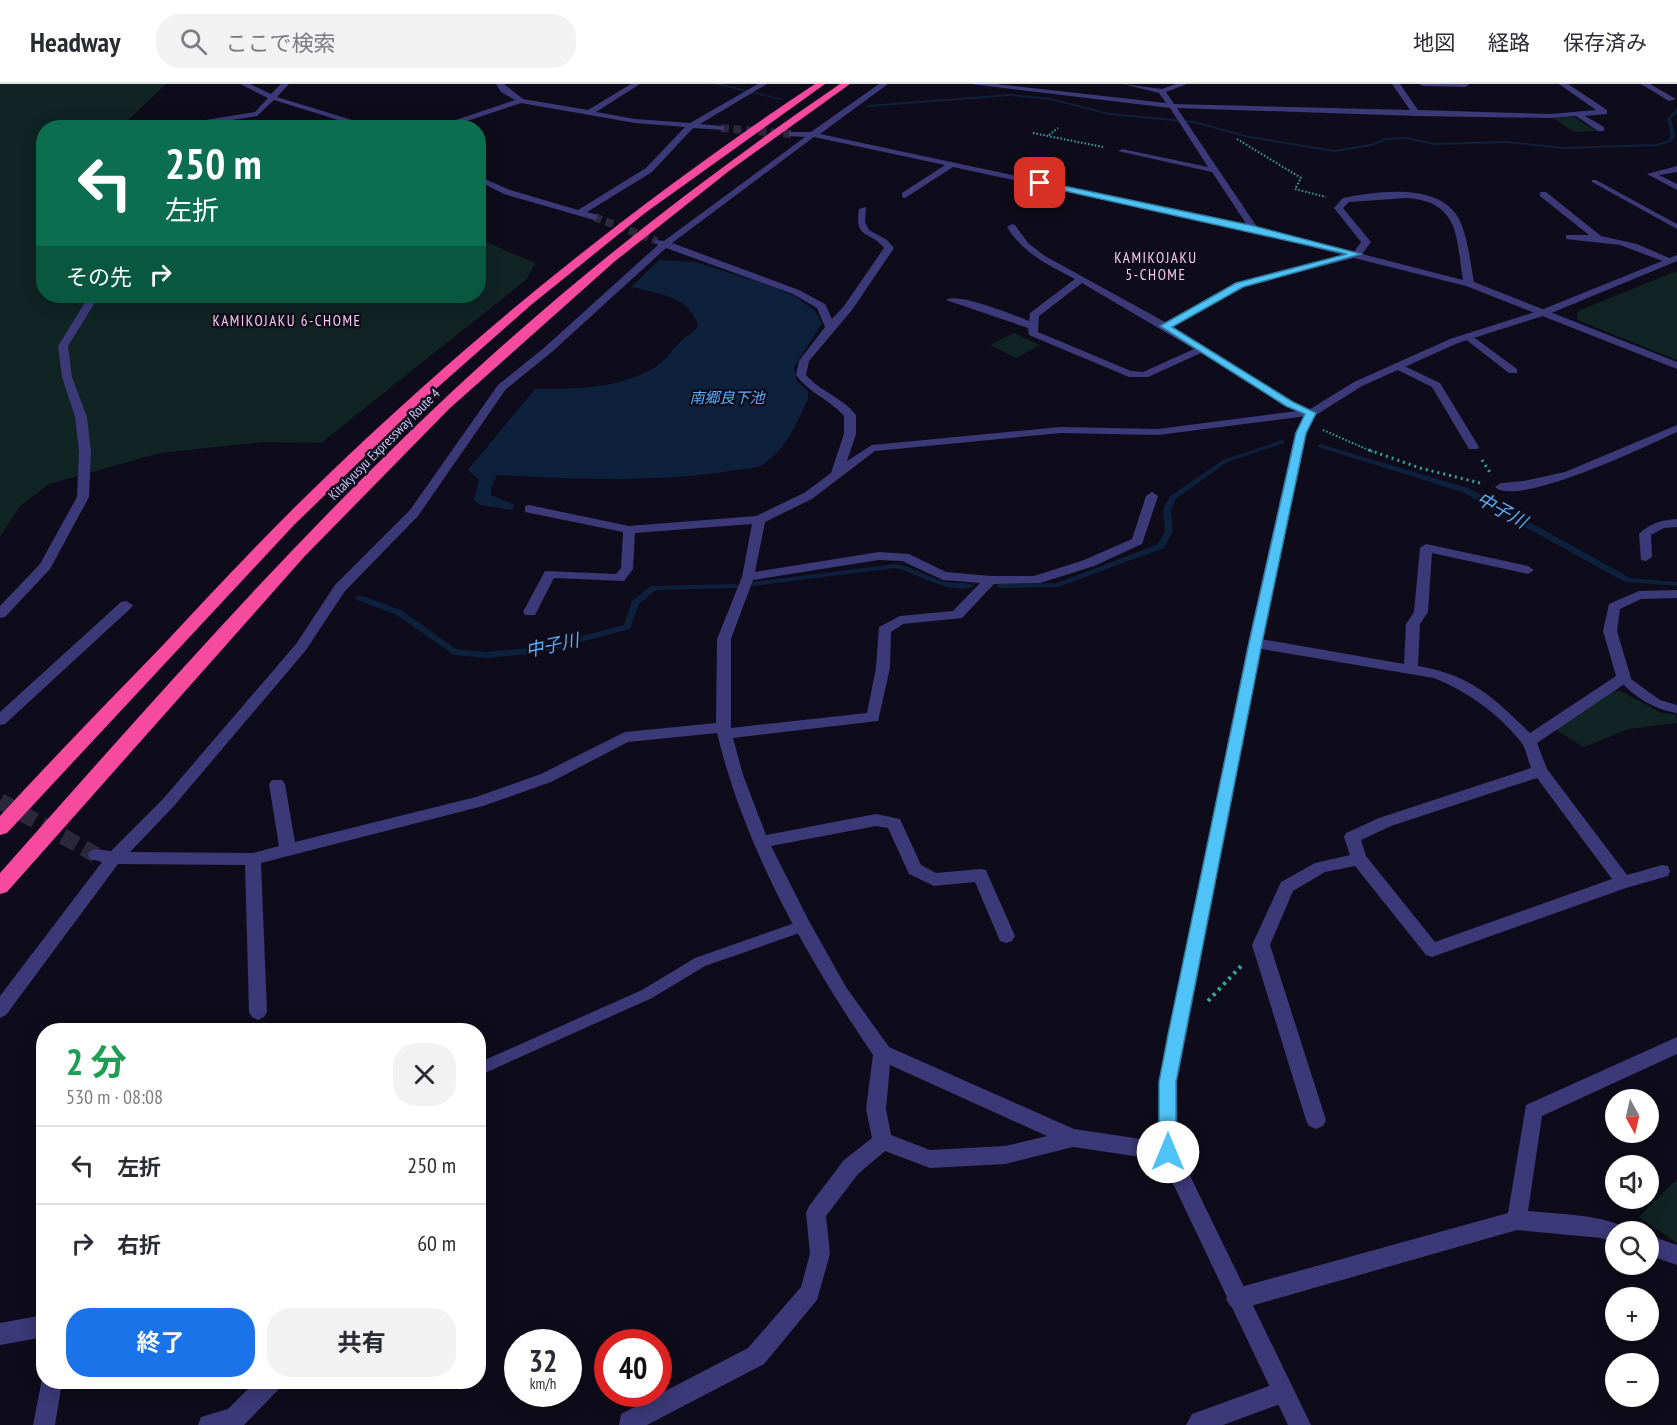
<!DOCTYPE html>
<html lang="ja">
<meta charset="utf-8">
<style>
:root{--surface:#fff;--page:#f2f2f3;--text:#2b2b33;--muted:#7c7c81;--line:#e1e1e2;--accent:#1a73e8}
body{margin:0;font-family:"PT Sans Narrow","Noto Sans JP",sans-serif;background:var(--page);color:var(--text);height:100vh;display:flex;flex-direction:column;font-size:22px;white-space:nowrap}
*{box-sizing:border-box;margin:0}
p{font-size:20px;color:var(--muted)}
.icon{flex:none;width:33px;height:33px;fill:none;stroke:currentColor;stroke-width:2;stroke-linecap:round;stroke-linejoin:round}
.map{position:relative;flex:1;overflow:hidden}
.panel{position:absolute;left:36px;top:939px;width:450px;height:366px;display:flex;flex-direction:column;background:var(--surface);border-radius:24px;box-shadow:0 3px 15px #0003}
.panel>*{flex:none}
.hud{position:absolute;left:36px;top:36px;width:450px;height:183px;border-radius:24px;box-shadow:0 3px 15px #0003;background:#0b6e4f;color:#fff;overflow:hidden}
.needle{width:39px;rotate:172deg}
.controls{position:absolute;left:1605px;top:1005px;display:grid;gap:12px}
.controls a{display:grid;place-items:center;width:54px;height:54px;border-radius:50%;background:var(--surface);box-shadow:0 3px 15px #0003;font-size:30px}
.speed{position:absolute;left:504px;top:1245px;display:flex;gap:12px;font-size:30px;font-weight:700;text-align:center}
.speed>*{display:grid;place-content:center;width:78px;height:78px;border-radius:50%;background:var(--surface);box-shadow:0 3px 15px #0003;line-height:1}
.speed small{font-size:15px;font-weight:400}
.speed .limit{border:9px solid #d22;background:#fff;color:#111}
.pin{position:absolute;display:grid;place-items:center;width:51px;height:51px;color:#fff;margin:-26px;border-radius:12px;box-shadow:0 3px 9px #0006}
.me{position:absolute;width:66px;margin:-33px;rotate:0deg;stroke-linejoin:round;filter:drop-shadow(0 0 4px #0008)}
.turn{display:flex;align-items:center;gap:21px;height:126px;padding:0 30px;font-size:27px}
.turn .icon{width:78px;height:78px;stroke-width:2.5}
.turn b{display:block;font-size:42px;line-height:51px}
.then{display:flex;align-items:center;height:57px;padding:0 30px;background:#0003;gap:12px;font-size:22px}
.round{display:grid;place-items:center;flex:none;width:63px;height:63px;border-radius:24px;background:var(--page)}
.head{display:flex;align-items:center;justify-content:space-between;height:102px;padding:0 30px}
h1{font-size:36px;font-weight:700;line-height:45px;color:#1e9e55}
.cta{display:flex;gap:12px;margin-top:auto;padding:12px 30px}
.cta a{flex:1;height:69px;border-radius:24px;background:var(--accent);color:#fff;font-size:24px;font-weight:700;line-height:69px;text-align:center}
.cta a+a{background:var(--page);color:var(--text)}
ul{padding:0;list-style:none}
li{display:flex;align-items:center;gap:18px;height:78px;padding:0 30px;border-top:2px solid var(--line)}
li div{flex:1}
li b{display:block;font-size:22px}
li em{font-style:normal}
header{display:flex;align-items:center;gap:36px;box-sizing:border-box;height:84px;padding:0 30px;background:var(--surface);border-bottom:2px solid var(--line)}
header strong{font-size:28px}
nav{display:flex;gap:33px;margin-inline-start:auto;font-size:21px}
.search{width:420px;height:54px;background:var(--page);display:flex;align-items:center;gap:15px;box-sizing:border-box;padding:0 21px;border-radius:24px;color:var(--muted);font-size:22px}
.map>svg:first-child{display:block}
.green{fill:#0f2423}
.water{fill:#0d203c}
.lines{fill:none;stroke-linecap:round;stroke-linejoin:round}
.stream{fill:#0d203c;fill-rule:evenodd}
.minor-tunnel-far1{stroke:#2b283c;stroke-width:8;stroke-dasharray:8 4.5;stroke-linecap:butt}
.minor-tunnel{stroke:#2b283c;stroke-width:16;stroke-dasharray:16 8;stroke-linecap:butt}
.path-far2{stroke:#32a59e;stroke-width:2;stroke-dasharray:1.5 2;stroke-linecap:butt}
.path-far1{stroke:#32a59e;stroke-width:3;stroke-dasharray:2 4;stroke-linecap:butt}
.path{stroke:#32a59e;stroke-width:4;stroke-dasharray:3 4.5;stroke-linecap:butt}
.service{fill:#3b3977;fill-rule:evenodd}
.minor{fill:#3b3977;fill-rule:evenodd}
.tertiary{fill:#3b3977;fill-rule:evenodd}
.motorway{fill:#f54a9d;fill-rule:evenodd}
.route{fill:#4fc3f7;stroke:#337fa1;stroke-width:1.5}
.labels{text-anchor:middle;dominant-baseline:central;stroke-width:4.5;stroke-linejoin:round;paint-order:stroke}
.far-street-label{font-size:14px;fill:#cdc8fc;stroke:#0e0c1a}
.far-neighbourhood-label{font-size:15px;letter-spacing:1.5px;fill:#fccaea;stroke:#0e0c1a}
.far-water-label{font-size:15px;font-style:italic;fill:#5caff6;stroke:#0e0c1a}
.water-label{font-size:18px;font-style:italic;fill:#5caff6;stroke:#0e0c1a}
</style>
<header>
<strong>Headway</strong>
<div class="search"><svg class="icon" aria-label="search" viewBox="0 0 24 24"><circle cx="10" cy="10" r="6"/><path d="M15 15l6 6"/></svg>ここで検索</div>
<nav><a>地図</a><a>経路</a><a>保存済み</a></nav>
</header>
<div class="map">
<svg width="1677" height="1341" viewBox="0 0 1677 1341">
<rect width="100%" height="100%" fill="#0e0c1a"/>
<!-- green -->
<g class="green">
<path d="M0 0H166L121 43 44 44V212H478L479 155 535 179 527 195 321 359 263 358 160 369 49 400 20 422 0 453Z"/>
<path d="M1574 33 1596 47 1574 48 1553 34Z"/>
<path d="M1677 187V276L1577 236 1578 227Z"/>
<path d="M1014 249 1040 261 1016 274 990 261Z"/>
<path d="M1620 607 1662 629 1676 630 1677 639 1629 645 1584 663 1554 645 1605 608Z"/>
<path d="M1677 1095V1159L1639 1133Z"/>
</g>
<!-- water -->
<path class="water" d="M659 176 696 178 776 204 796 213 814 226 822 239 794 283 797 297 808 307V315C796 340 787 365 762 381 754 385 740 385 730 387 653 399 575 395 497 391L491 404V411L515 421 512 426 480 421 474 416 479 396 468 386 535 305C576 305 627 305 662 278 669 272 674 263 681 257 687 251 694 249 698 242 690 212 657 209 631 203Z"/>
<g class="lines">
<!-- stream -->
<g class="stream">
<path d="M714 0H722L783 15 781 16Z"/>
<path d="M1010 10 1051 14 1109 29 1194 37 1249 52 1335 66 1371 60 1386 54 1406 53 1434 59 1507 57 1563 63 1657 60 1668 56 1671 51 1667 34 1677 25V29L1671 34 1675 51 1672 57 1657 62 1563 65 1507 59 1434 61 1406 55 1387 56 1372 62 1335 68 1249 54 1194 39 1109 31 1051 16 1010 12 868 23 866 22 868 21Z"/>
<path d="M1282 356 1284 357V359L1227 378 1176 415 1171 426 1173 447 1164 464 1058 503 1000 504 996 502 1000 500 1057 499 1158 460 1165 447 1163 426 1170 412 1223 376Z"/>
<path d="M1320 360 1468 404 1630 494 1677 498V502L1625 498 1462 408 1318 363V361Z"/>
<path d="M895 480C913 482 928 494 946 498 955 500 966 497 974 502 958 512 918 492 901 485L895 484 752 502 748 500 752 498Z"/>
<path d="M735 500 739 502 738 504 656 506 639 520 630 545 540 569 487 574 454 571 395 530 357 516 356 514 357 512H363L401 526 456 565 487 568 540 563 624 541 632 517 651 502Z"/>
</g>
<!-- minor-tunnel-far1 -->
<g class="minor-tunnel-far1">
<path d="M721 44 792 50"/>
<path d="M594 133 657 157"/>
</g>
<!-- minor-tunnel -->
<path class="minor-tunnel" d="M0 717 96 771"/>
<!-- path-far2 -->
<g class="path-far2">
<path d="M1033 49 1103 63"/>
<path d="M1049 51 1058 44"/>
<path d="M1237 55 1301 94 1295 105 1326 113"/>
<path d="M1323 346 1373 368"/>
</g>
<!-- path-far1 -->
<g class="path-far1">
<path d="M1369 366 1420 384 1480 399"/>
<path d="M1482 376 1491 390"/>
</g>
<!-- path -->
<path class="path" d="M1208 917 1242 881"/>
<!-- service -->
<g class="service">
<path d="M1592 96H1596L1677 140V145L1592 98Z"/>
<path d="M1624 590 1660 616 1677 621V629C1655 626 1632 612 1618 594Z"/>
<path d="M803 836 808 838 810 842 808 846 705 882 652 914 478 992V979L642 906 695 874Z"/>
</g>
<!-- minor -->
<g class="minor">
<path d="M240 0H250L271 10 281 0H289L277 13 378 44H364L274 16 257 32 180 44H156L255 28 268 14Z"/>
<path d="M496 0H504L523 15 588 26 631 0H640L596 28 635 35 690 39 758 0H767L700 40 721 42H724V46L693 44 652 88 587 128 597 131V135L594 136 504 110 478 97V92L510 106 578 126 646 84 685 43 635 39 521 19 446 44H432L515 16 501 8Z"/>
<path d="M879 0H888L820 50 1247 141 1212 88 1118 67 1122 65 1208 83 1170 24 971 0H995L1166 19 1159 9 1123 0 1162 5 1176 0H1187L1166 8 1174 20 1410 26 1392 0H1400L1418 26 1551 30 1596 26 1559 0H1568L1607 26V30L1585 32 1604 43V47H1598L1576 32 1551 34 1417 32 1177 24 1257 143 1354 168 1361 158 1334 124 1343 114C1377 107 1440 98 1459 135 1468 153 1470 178 1474 198L1677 278V285L1466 202 1354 174 1242 203 1172 242 1293 318 1315 327V331L1158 351 1061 349 875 367 812 415 765 438 755 488 879 468 909 470 946 488 991 492H1034L1084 476 1132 455 1146 412 1152 408 1158 412 1142 460 1094 482 1040 499 994 500 962 534 903 540 891 548 890 584 878 637 733 654 743 691 766 751 876 730 900 735 921 781 936 789 980 785 986 786 988 791 1015 852 1012 857 1006 859 1000 857 975 798 934 802 909 790 888 744 876 742 771 762 809 837 846 903 889 963 1074 1045 1168 1059 1175 1062 1178 1068 1175 1074 1168 1077 1073 1063 1005 1080 930 1084 885 1067 858 1090 826 1132 830 1170 817 1216 764 1280 647 1341H619L621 1330 748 1264 801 1203 810 1170 806 1129 809 1122 844 1076 872 1054 866 1025 873 971C806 872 745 765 717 649L628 658 551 698 483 722 261 779 267 928 264 933 258 936 252 933 249 928 245 781 118 780 6 931 0 934V912L102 778 90 775 88 771 90 767 96 765 111 767 163 715 296 560 335 501 410 426 498 301 545 263 658 161 654 158 656 156 664 157 805 53 789 52V48H811ZM814 53 945 81 902 109V113L905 114 953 83 1253 148 1343 171 1236 199 1165 238 1045 172 1028 159 1015 141 1012 140 1007 143C1024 170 1048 181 1075 195L1030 229 1029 237C1014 231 957 208 946 216L1028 244 1029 251 1129 293H1148L1201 269 1285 322 1297 327 1158 345 1061 343 872 361 847 377 856 350V331C842 313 821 308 806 291L809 277 852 226 894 164 887 156 869 146 865 138 866 123 859 125C854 156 870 146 884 164L844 222 832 235 825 220 799 206 672 159ZM1407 114C1460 118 1456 153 1463 196L1362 170 1371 158 1343 124 1349 118ZM666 164 793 210 817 224 825 243 799 277 796 291C809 309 829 315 844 332V350L831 389 804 409 756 432 629 442 529 421 525 422V428L623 448 621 484 616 490 545 487 523 528 525 531H535L554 494 624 497 633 485 635 449 752 440 742 493 717 555 716 639 625 648 541 690 476 713 295 758 285 700 282 696H272L269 700 279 762 253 769 130 768 173 723 306 566 345 507 418 432 506 305 553 267ZM1082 199 1194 265 1143 288 1131 287 1038 248 1039 232ZM879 476 902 477 943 496 980 499 953 527 900 532 879 543 876 584 867 629 731 644V555L753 496ZM890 981 1047 1052 1005 1062 930 1066 891 1051 886 1025Z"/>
<path d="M1419 0H1468L1469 1 1465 3 1423 2Z"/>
<path d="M1641 0H1650L1676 15 1669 17Z"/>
<path d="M1677 82V88L1659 91 1677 100V106L1647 90Z"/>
<path d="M1540 108H1546L1601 152 1637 160 1676 177 1668 179 1620 161 1566 155V151H1589L1540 112Z"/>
<path d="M89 212H99L68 262 72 293 87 333 91 367 89 413 50 485 5 533 0 534V522L40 480 77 413 79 367 75 333 62 293 58 262Z"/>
<path d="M1468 249 1517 285V289H1509L1464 254 1463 252Z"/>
<path d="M1398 279 1440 299 1479 363 1477 365H1469L1432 303 1394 284 1393 282Z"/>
<path d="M1677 341V348C1649 361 1518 424 1495 403L1501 399 1524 397 1565 388Z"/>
<path d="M1677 435V443L1664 444 1651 451 1652 473 1646 477 1641 476 1639 450C1650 439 1662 436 1677 435Z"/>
<path d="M1426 460 1528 482 1534 486 1528 490 1432 469 1428 528 1420 540 1418 582C1471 591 1493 613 1530 649L1616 592 1603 547 1609 520 1639 507 1677 506V514L1641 515 1620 525 1617 547 1631 594 1629 597 1537 659 1547 685 1627 791 1662 781 1668 782 1670 787 1668 792 1626 804 1432 873 1426 871 1355 782 1325 788 1293 807 1270 861 1326 1036 1323 1042 1316 1045 1309 1042 1306 1036 1252 861 1281 798 1315 779 1350 771 1344 753 1346 749 1379 734 1531 684C1528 676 1526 665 1521 658 1498 629 1468 608 1434 594L1255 564 1248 559 1255 554 1404 580 1406 540 1414 528 1420 464ZM1537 694 1612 795 1435 858 1366 772 1361 756 1391 742Z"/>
<path d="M126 517 133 521 131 524 5 640 0 641V628L121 518Z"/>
<path d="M1677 953V970L1542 1032 1528 1127C1560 1130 1593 1130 1623 1142L1626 1148H1616V1159L1601 1154 1517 1146 1237 1226 1230 1222 1226 1215 1230 1208 1237 1204 1508 1129 1526 1021Z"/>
<path d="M1648 1151 1677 1161V1181L1648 1171Z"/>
<path d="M44 1231V1253L0 1261V1239Z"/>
<path d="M43 1290 44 1298H62L55 1341H33Z"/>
<path d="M1283 1297 1291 1300 1294 1308 1291 1316 1223 1341H1186L1192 1330Z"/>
<path d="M255 1298H281L278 1306 244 1341H198L201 1333 228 1325Z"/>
</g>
<!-- tertiary -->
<path class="tertiary" d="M1677 171V177L1549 230 1458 259 1362 302 1316 331 1307 349 1262 559 1177 998 1178 1067 1311 1341H1288L1158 1068 1159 998 1248 559 1295 349 1307 327 1354 298 1450 255 1541 226Z"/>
<!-- motorway -->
<g class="motorway">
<path d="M815 0H825L645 129 531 221 421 318 294 441 7 749 0 751V732C54 673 109 617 164 560 219 501 274 442 333 386 482 243 643 114 815 0Z"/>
<path d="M840 0H850L729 87 614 178 449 325 304 473 7 808 0 810V789C142 629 285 465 441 318 565 201 699 96 840 0Z"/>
</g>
</g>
<!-- route -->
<path class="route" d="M1040 97 1254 142 1361 170 1243 203 1172 243 1293 318 1316 329 1306 349 1262 559 1176 998V1068L1174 1073 1168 1076 1161 1073 1159 1068V998L1168 951 1249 559 1296 349 1305 330 1286 322 1160 242 1236 199 1347 170 1038 101V98Z"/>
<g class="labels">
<!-- far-street labels -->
<g class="far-street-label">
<text transform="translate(384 360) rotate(-45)">Kitakyusyu Expressway Route 4</text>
</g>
<!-- far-neighbourhood labels -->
<g class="far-neighbourhood-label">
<text x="1156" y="173">KAMIKOJAKU<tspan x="1156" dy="17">5-CHOME</tspan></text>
<text x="287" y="236">KAMIKOJAKU 6-CHOME</text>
</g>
<!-- far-water labels -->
<g class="far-water-label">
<text x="727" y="313">南郷良下池</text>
</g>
<!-- water labels -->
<g class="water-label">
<text transform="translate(1502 426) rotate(29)">中子川</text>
<text transform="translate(552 561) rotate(-12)">中子川</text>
</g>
</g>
</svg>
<div class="controls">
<a><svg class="needle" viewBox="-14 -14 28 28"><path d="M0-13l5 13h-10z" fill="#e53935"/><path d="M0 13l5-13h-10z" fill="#7c7c81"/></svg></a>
<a><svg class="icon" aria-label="sound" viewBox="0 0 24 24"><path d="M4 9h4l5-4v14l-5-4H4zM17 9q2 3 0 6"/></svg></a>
<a><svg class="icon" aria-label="search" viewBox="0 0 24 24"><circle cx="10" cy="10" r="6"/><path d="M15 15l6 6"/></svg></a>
<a>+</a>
<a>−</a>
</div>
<div class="speed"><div>32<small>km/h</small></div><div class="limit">40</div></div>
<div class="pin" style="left:1040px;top:99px;background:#d93025"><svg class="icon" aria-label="arrive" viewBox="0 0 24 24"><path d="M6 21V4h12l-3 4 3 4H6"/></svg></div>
<svg class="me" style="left:1168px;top:1068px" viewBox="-20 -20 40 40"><circle r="19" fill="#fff"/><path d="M0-13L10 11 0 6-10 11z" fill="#4fc3f7"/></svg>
<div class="hud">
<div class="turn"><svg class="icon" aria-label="left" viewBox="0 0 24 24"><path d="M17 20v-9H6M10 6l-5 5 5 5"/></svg><div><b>250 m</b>左折</div></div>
<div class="then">その先<svg class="icon" aria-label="right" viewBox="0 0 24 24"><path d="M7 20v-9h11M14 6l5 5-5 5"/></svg></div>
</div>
<section class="panel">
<div class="head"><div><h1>2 分</h1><p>530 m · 08:08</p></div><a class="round"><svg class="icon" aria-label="close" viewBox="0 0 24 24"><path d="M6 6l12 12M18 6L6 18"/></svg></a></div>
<ul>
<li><svg class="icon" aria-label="left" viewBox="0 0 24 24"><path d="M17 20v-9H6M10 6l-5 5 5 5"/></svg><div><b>左折</b></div><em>250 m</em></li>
<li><svg class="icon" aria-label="right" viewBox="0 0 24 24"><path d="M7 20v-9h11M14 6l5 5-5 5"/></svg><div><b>右折</b></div><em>60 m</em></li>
</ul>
<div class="cta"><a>終了</a><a>共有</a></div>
</section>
</div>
